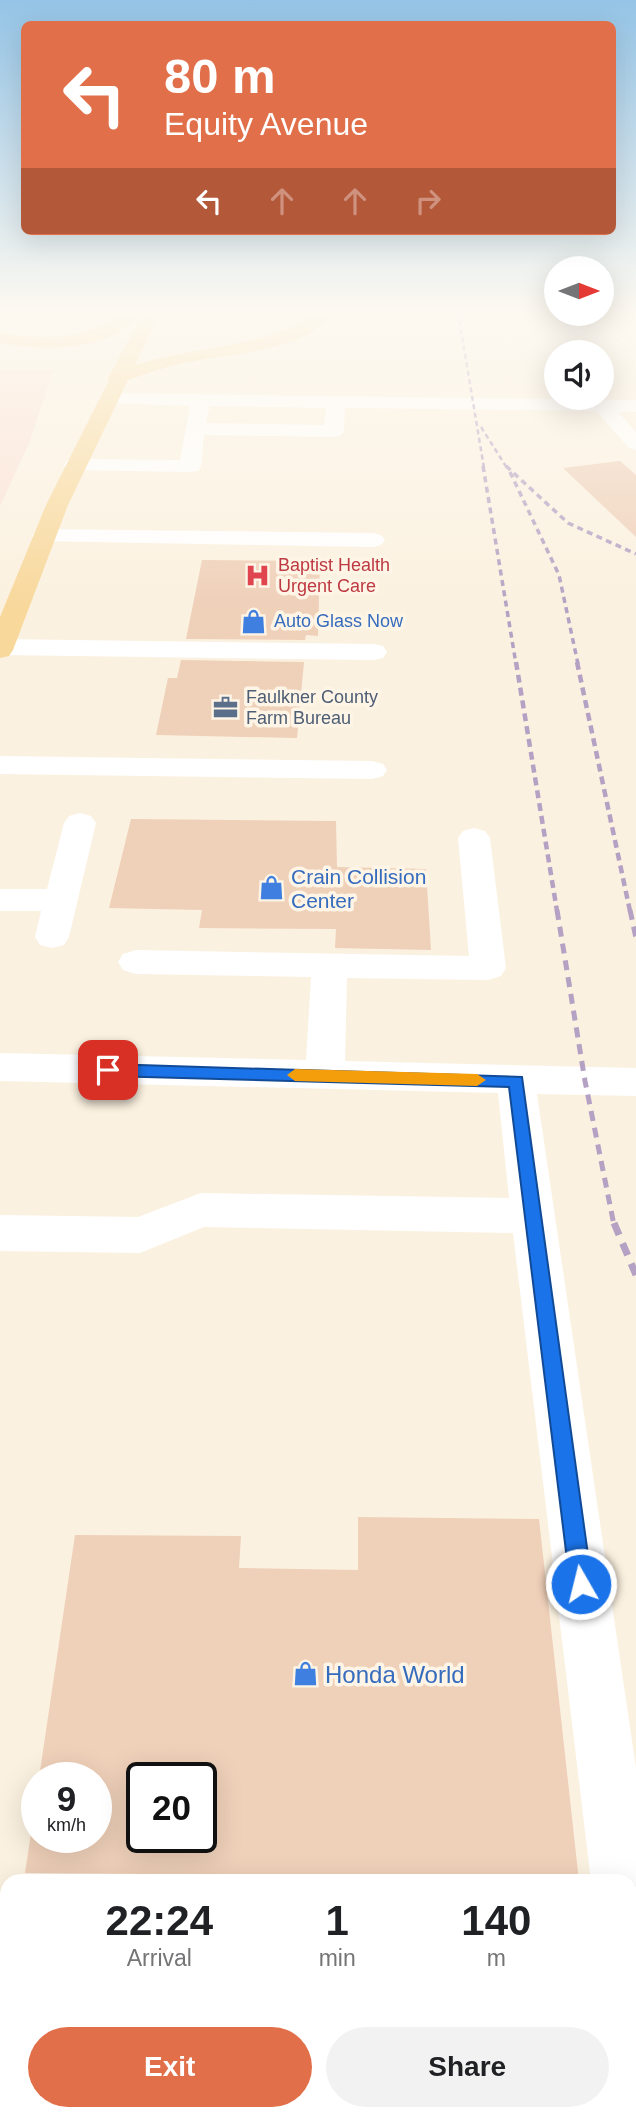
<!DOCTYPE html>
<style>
:root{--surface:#fff;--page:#f2f2f2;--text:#202124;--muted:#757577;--accent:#e16f49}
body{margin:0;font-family:Arial,sans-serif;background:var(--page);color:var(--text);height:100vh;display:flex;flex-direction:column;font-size:26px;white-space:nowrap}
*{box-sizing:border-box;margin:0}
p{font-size:23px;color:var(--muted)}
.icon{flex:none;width:38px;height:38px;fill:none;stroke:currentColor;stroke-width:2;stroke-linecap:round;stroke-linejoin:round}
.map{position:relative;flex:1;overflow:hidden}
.drawer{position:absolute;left:0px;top:1874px;width:637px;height:247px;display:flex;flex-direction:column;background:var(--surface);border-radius:21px 21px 0 0;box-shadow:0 7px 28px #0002}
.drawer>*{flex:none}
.top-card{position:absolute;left:21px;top:21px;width:595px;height:214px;border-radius:10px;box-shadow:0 7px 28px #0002;background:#e16f49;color:#fff;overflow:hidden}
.needle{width:46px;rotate:90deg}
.buttons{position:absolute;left:544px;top:256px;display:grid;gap:14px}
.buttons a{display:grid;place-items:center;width:70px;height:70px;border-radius:50%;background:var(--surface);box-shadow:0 7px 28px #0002;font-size:35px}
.speed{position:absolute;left:21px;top:1762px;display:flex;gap:14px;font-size:35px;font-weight:700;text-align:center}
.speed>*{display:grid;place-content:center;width:91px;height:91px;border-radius:50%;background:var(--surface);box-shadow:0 7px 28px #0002;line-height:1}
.speed small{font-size:18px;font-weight:400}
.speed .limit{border:4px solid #111;border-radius:10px;background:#fff;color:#111}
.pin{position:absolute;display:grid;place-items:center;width:60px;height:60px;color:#fff;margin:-30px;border-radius:14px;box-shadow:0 4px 10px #0006}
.me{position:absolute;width:77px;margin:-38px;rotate:352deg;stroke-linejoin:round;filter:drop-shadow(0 0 5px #0008)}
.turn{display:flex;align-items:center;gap:24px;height:147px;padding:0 28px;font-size:32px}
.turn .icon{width:91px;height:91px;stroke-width:2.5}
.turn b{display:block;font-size:49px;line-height:60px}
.lanes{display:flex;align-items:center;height:66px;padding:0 28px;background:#0003;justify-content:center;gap:35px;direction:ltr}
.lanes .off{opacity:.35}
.eta{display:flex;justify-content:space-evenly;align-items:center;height:119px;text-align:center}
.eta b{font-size:42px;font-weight:600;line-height:49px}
.action{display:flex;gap:14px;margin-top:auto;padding:14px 28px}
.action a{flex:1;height:80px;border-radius:42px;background:var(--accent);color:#fff;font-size:28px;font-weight:600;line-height:80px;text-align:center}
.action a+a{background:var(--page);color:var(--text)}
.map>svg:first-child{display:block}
.commercial{fill:#fbe1d4}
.building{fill:#efd0b9;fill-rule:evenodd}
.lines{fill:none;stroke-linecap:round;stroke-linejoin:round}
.minor{fill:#fff;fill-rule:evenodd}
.major{fill:#f8d89b;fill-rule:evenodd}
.rail-far4{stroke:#b4a1c3;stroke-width:2.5;stroke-dasharray:5 3.5;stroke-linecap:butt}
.rail-far3{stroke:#b4a1c3;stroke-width:3.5;stroke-dasharray:6 4.5;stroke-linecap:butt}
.rail-far2{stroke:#b4a1c3;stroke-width:4.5;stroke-dasharray:8 5;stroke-linecap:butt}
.rail-far1{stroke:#b4a1c3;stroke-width:5;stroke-dasharray:10 7;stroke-linecap:butt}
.rail{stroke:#b4a1c3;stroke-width:7;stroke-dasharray:13 9;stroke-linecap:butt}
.route{fill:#1a73e8;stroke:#114b97;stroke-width:2}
.slow{fill:#f59e0b}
.labels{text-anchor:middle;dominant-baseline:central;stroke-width:7;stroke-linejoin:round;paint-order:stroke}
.far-health-label{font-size:18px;fill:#be3a42;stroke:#fef5e6;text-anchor:start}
.far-shop-label{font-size:18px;fill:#366cbe;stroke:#fef5e6;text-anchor:start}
.far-service-label{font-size:18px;fill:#4e5e75;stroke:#fef5e6;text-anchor:start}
.shop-label{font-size:21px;fill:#366cbe;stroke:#fef5e6;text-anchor:start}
.near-shop-label{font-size:24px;fill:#366cbe;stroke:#fef5e6;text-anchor:start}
</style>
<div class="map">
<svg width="636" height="2120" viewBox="0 0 636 2120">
<rect width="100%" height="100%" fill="#fbf1e0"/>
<!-- commercial -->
<path class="commercial" d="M0 370H53L30 441 0 506Z"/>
<!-- building -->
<g class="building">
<path d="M620 461 636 475V537L563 468Z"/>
<path d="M202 560 320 561 318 636 306 635 305 640 186 639Z"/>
<path d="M181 660 304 662 297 738 156 735 168 678H177Z"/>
<path d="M131 819 336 821 337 867 426 869 431 950 335 948 336 929 199 928 202 910 109 908Z"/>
<path d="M358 1517 539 1519 579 1881H146L147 1874 25 1873 37 1793V1838H96V1778H39L75 1535 241 1536 239 1568 358 1570ZM142 1778H201V1838H142Z"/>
</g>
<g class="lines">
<!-- minor -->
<g class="minor">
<path d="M108 393 636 400V412H618L636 432V450L629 448 596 411 345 408 344 431 341 435 334 437 204 435 201 466 198 471 190 472 67 470 64 465 67 460 75 459 180 460 190 406 101 403 98 399ZM210 406 326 408 324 425 206 423Z"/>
<path d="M44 529 373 533 381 535 385 540 381 545 373 547 36 541 32 536 36 531Z"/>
<path d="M0 639 374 644 383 646 387 652 383 658 374 660 1 655Z"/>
<path d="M0 756 372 761 383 764 387 770 383 776 372 779 0 774Z"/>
<path d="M80 813 91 816 96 823 69 937 64 945 52 948 40 945 35 937 41 911H0V889H47L64 823 69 816Z"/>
<path d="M474 828 485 831 490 838 506 968 501 976 488 980 347 978 345 1061 636 1068V1096L537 1094 636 1768V2018L630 2015V1881H591L513 1233 204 1227 140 1253 0 1251V1215L138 1217 201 1193 509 1198 498 1093 0 1081V1053L306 1060 311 977 136 974 123 970 118 962 123 954 136 950 469 956 458 838 463 831Z"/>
</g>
<!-- major -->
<g class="major">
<path d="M124 312H142C110 353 46 351 0 343V333C45 340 86 341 124 312Z"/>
<path d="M144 312H160L135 365C184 349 237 349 285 330 305 322 311 310 334 312 303 353 235 352 190 362 168 366 148 373 128 380L68 505 13 650 9 656 0 658V617L46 505 109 380 108 378Z"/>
</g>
<!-- rail-far4 -->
<g class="rail-far4">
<path d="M458 312 484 468"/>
<path d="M481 427 507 468"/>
</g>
<!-- rail-far3 -->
<g class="rail-far3">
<path d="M483 466 516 664"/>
<path d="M506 466 568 523 636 554"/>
<path d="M510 472 559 575 578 664"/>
</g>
<!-- rail-far2 -->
<g class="rail-far2">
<path d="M516 662 557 911"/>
<path d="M577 662 630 911"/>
</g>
<!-- rail-far1 -->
<g class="rail-far1">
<path d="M557 910 585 1081 614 1225"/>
<path d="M630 910 636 938"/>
</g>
<!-- rail -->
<path class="rail" d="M614 1223 636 1275"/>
</g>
<!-- sky -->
<linearGradient id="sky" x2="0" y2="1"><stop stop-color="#94c4e6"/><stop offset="0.51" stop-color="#fdf9f1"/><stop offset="1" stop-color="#fdf9f1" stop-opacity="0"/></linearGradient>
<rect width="636" height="608" fill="url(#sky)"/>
<!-- route -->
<path class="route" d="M108 1064 522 1077 592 1584 589 1592 581 1595 573 1592 570 1584 509 1087 108 1076 100 1070Z"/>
<!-- slow -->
<path class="slow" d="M295 1069 477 1074 486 1080 477 1086 295 1081 287 1075Z"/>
<!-- icons -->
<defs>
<symbol id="hospital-bare" viewBox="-9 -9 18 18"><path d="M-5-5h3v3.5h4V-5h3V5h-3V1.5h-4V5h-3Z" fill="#e0444e" stroke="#fef5e6" stroke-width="2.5" paint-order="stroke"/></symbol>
<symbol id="shop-bare" viewBox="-9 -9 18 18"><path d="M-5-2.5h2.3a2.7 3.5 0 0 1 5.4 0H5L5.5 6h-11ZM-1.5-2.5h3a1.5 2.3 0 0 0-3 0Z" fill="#3f7fe0" stroke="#fef5e6" stroke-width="2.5" paint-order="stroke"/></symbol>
<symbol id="office-bare" viewBox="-9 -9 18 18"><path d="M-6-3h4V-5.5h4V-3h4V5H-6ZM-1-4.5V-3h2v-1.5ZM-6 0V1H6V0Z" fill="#5c6f8a" stroke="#fef5e6" stroke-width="2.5" paint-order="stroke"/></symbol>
</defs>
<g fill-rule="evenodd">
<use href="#hospital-bare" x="240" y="558" width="35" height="35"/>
<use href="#shop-bare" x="236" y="604" width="35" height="35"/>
<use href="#office-bare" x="208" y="690" width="35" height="35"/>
<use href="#shop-bare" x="254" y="870" width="35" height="35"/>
<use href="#shop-bare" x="288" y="1656" width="35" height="35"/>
</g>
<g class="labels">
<!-- far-health labels -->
<g class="far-health-label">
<text x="278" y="565">Baptist Health<tspan x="278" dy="21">Urgent Care</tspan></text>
</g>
<!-- far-shop labels -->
<g class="far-shop-label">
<text x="274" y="621">Auto Glass Now</text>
</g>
<!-- far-service labels -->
<g class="far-service-label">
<text x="246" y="697">Faulkner County<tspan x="246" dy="21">Farm Bureau</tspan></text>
</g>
<!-- shop labels -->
<g class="shop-label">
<text x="291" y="876">Crain Collision<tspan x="291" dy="24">Center</tspan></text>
</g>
<!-- near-shop labels -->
<g class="near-shop-label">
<text x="325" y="1674">Honda World</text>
</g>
</g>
</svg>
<div class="buttons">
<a><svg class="needle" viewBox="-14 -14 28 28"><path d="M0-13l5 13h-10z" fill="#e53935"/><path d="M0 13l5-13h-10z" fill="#757577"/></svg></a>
<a><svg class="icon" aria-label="sound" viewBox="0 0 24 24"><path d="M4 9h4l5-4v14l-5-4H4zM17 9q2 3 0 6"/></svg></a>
</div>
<div class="speed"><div>9<small>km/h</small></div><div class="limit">20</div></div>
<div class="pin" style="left:108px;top:1070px;background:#d93025"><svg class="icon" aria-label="arrive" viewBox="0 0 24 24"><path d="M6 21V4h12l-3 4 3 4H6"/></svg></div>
<svg class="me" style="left:581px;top:1584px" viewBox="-20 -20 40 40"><circle r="17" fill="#1a73e8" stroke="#fff" stroke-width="3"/><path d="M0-11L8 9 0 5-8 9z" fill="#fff"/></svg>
<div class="top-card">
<div class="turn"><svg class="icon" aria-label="left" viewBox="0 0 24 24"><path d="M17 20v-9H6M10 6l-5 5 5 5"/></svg><div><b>80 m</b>Equity Avenue</div></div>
<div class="lanes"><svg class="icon" aria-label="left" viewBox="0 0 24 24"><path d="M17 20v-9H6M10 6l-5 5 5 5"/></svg><svg class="icon off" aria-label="ahead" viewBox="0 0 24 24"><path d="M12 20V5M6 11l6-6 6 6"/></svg><svg class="icon off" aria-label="ahead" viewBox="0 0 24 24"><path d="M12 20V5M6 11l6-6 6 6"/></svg><svg class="icon off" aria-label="right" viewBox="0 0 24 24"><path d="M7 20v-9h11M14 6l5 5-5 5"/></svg></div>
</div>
<section class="drawer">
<div class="eta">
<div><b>22:24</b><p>Arrival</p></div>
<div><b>1</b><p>min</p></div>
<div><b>140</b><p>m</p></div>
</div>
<div class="action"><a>Exit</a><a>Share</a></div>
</section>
</div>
